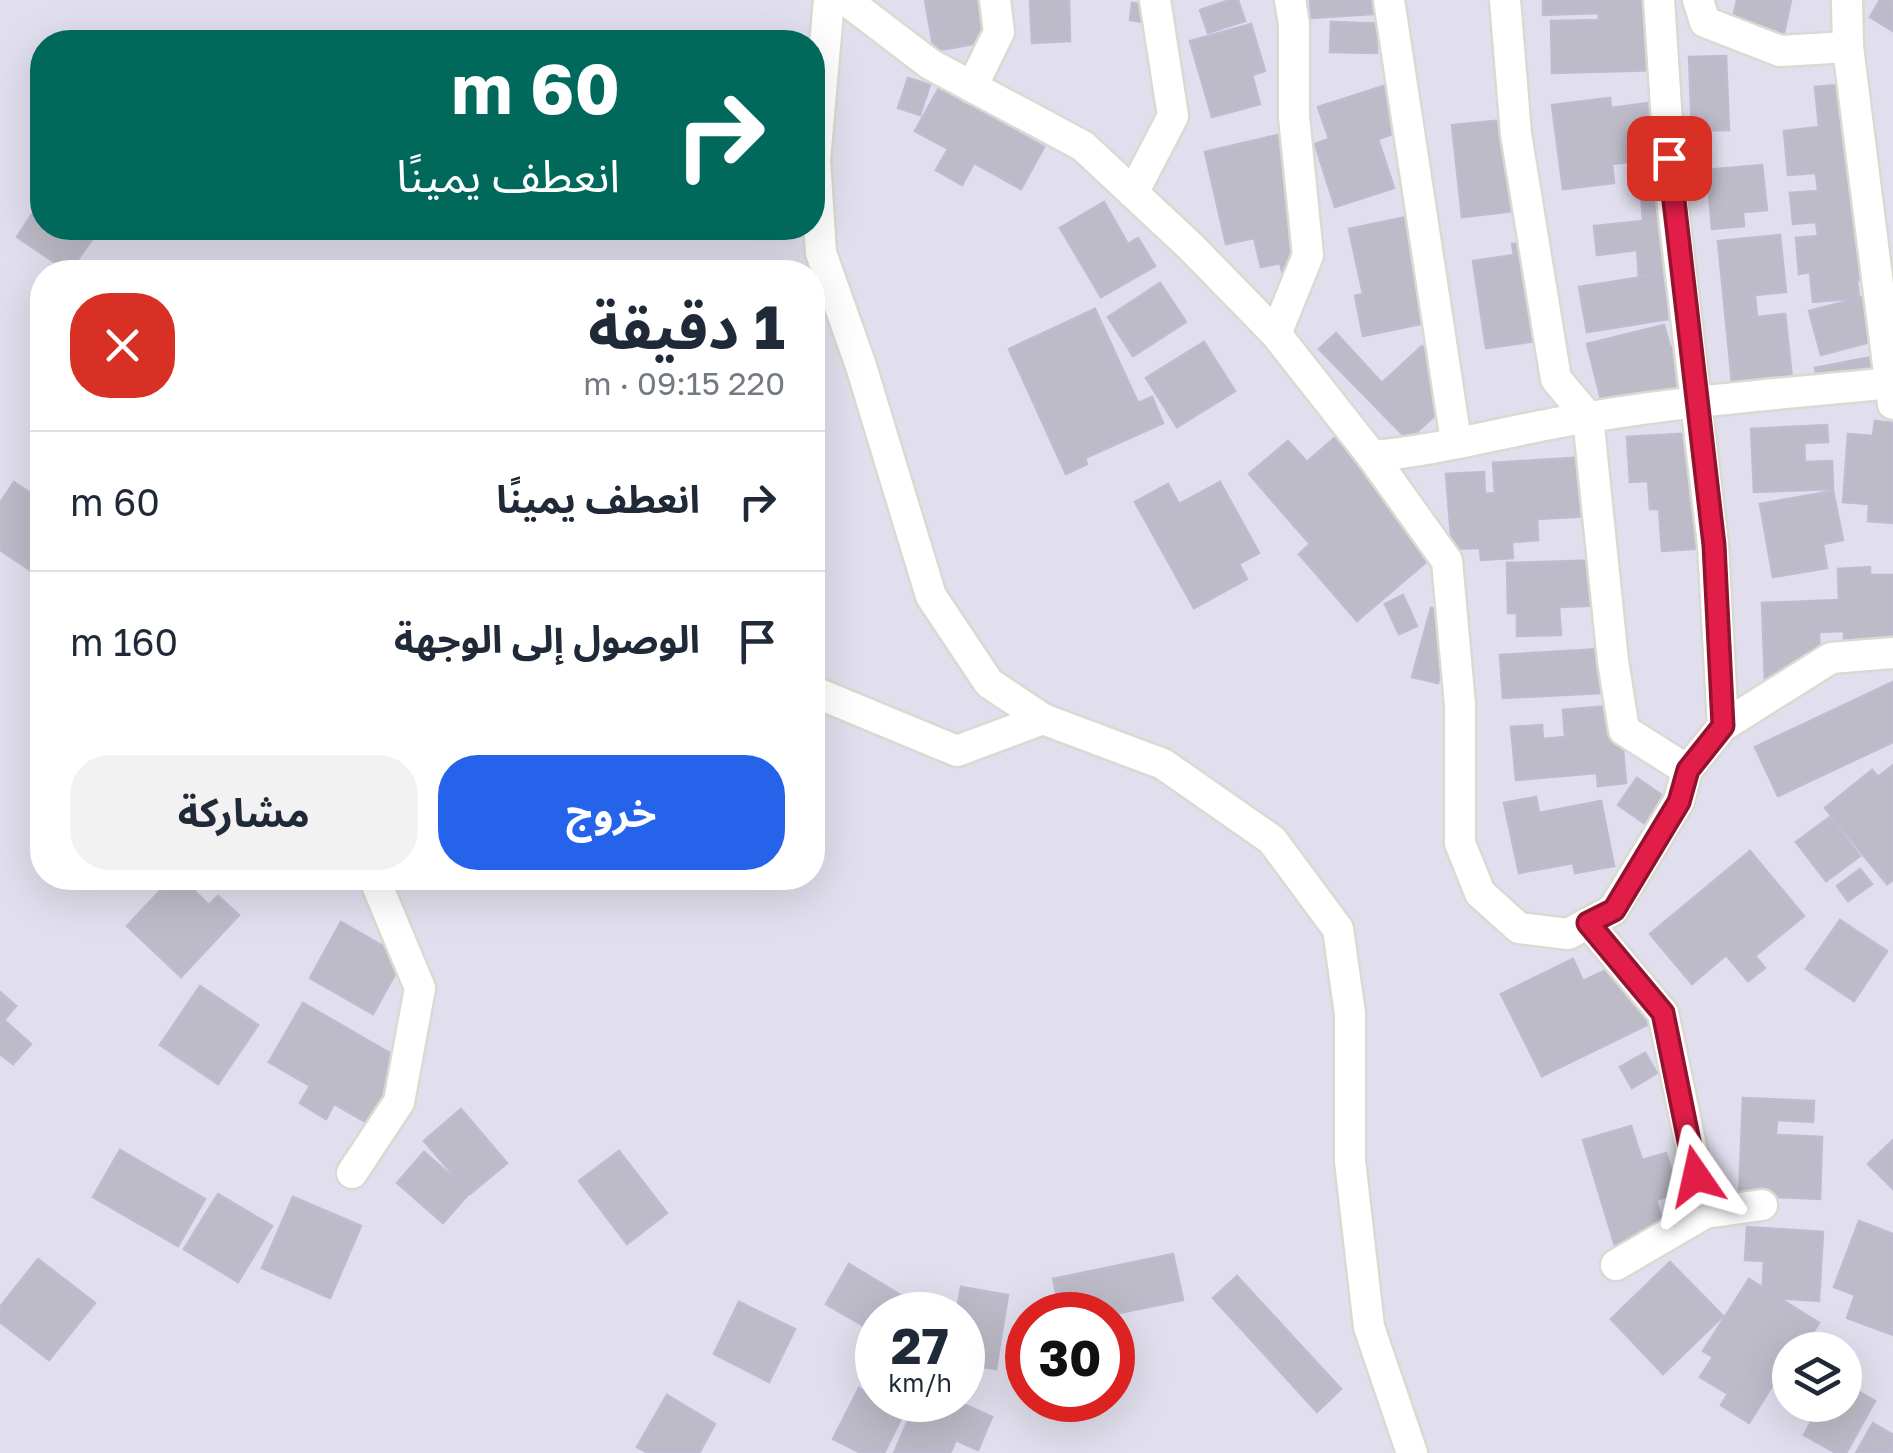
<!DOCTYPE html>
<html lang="ar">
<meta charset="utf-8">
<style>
:root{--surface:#fff;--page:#f2f2f3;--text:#1f2937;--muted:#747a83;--line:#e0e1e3;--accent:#2563eb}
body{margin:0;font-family:"Golos Text","Noto Sans Arabic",sans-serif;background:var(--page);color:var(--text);direction:rtl;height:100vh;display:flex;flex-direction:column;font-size:38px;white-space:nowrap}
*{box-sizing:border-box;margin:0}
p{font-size:32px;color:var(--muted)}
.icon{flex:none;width:55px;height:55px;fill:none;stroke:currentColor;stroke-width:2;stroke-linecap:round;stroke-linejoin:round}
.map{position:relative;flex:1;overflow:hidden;direction:ltr}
.side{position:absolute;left:30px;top:260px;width:795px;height:630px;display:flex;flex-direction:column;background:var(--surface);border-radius:40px;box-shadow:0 10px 40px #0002;direction:rtl}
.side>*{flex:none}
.banner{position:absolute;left:30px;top:30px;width:795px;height:210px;border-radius:40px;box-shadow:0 10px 40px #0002;direction:rtl;background:#00695c;color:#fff;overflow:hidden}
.buttons{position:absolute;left:1772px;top:1332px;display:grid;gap:20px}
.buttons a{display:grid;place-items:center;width:90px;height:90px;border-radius:50%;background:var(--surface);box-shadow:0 10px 40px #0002;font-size:50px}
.speed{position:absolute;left:855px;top:1292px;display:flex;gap:20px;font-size:50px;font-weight:700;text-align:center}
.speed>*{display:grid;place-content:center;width:130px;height:130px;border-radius:50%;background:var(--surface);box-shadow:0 10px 40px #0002;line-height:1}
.speed small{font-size:25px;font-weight:400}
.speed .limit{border:15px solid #d22;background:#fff;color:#111}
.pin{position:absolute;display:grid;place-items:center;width:85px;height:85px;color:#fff;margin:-42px;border-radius:20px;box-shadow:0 5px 15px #0006}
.me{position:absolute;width:110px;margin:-55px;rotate:349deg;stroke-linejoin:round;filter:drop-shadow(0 0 8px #0008)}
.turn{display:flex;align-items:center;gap:35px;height:210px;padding:0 40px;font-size:45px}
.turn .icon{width:130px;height:130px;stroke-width:2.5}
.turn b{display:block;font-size:70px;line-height:85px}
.round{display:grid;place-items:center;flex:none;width:105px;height:105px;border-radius:40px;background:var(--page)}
.head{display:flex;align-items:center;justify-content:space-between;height:170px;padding:0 40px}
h1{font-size:60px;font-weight:700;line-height:75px}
.action{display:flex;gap:20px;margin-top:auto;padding:20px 40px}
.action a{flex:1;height:115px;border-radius:40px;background:var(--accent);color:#fff;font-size:40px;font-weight:700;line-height:115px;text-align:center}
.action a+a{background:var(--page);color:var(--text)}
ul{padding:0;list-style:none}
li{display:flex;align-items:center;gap:30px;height:140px;padding:0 40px;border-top:2px solid var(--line)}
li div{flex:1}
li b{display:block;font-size:38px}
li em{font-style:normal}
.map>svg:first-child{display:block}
.building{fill:#bcbbc7;stroke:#bebcd1;stroke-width:2.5}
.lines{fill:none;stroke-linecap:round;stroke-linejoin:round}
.street-casing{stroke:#dadad2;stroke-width:35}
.street{stroke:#fff;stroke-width:30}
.route-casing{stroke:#92132f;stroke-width:25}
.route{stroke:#e11d48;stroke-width:18}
</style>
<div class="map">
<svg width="1893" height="1453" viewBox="0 0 1893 1453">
<rect width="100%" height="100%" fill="#e1deed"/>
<!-- building -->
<g class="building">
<path d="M925 0H1001L1008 38 934 51Z"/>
<path d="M1030 0H1069L1070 41 1032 43Z"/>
<path d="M1230 0H1238L1245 21 1208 33 1200 10Z"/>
<path d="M1310 0H1387L1388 13 1311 18Z"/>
<path d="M1543 0H1644L1645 43H1661L1662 70 1552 73 1551 21 1599 20V13L1543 15Z"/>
<path d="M1737 0H1791L1782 43 1730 32Z"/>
<path d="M1880 0H1893V31L1870 17Z"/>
<path d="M1132 3 1151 5 1149 23 1130 20Z"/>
<path d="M1331 22 1393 24 1392 38 1377 37V53L1330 52Z"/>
<path d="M1251 24 1265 71 1252 75 1260 104 1212 117 1190 41Z"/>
<path d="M1726 56 1729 130 1692 131 1689 57Z"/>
<path d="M908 78 930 85 920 115 898 108Z"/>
<path d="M1405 79 1420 125 1378 139 1394 188 1335 207 1315 144 1329 139 1318 107Z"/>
<path d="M1838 85 1840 106 1867 103 1884 278 1857 280 1859 298 1813 302 1810 272 1799 274 1796 238 1818 236 1816 222 1793 224 1790 193 1818 191 1816 173 1788 175 1784 131 1819 127 1815 87Z"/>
<path d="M939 88 1044 147 1021 189 974 163 962 185 936 170 948 149 915 131Z"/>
<path d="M1610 98 1611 108 1656 102 1663 158 1612 164 1614 183 1563 189 1552 105Z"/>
<path d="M1514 119 1524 210 1462 217 1452 125Z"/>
<path d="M1286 133 1318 270 1284 278 1280 263 1261 267 1254 238 1226 244 1205 152Z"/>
<path d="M1762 165 1767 210 1743 212 1744 226 1712 229 1707 170Z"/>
<path d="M1675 193 1683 271 1639 276 1637 250 1597 255 1594 226 1643 221 1641 196Z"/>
<path d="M42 199V228H100L69 272 17 237Z"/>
<path d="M1104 202 1128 244 1138 238 1155 266 1101 297 1060 228Z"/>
<path d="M1430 212 1449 318 1363 336 1355 296 1363 294 1349 229Z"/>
<path d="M1780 235 1786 292 1755 295 1757 317 1785 314 1794 397 1734 403 1718 241Z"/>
<path d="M1543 240V340L1486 348 1473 261 1514 255 1512 244Z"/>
<path d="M1662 274 1665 290 1690 286 1694 315 1587 332 1579 287Z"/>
<path d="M1160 283 1186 322 1133 356 1108 317Z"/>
<path d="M1883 292 1893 336 1821 355 1809 311Z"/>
<path d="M1095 309 1138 403 1152 397 1163 423 1085 458 1087 464 1066 474 1009 349Z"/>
<path d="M1664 325 1670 347 1693 341 1707 399 1607 423 1587 344Z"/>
<path d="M1336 333 1382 383 1422 346 1463 390 1408 440 1319 349Z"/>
<path d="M1204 342 1235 391 1177 427 1146 378Z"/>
<path d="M1871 357 1877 390 1822 401 1815 368Z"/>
<path d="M1875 421 1893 423V523L1868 521 1869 504 1843 502 1848 434 1873 436Z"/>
<path d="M1827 425 1828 442 1804 443 1805 462 1832 461 1833 489 1754 492 1751 429Z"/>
<path d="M1712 432 1691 486 1693 509 1718 507 1721 547 1662 551 1659 509H1650L1648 481 1630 482 1627 437Z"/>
<path d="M1339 434 1440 550 1357 621 1299 554 1310 544 1249 474 1288 441 1307 462Z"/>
<path d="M1586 457 1590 516 1537 519 1538 540 1512 542 1513 558 1481 560 1480 548 1452 549 1446 474 1484 472 1485 494 1495 493 1493 463Z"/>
<path d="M14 482 42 501V578L0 550V503Z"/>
<path d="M1220 482 1259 553 1239 564 1247 579 1194 608 1135 502 1168 484 1179 504Z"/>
<path d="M1833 491 1843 540 1823 544 1827 568 1773 577 1760 504Z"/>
<path d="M1607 560 1609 605 1559 607 1561 635 1517 636V613H1508L1507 563Z"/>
<path d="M1870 567V575H1893V647L1844 649V631L1819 632 1820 658H1800L1801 682 1765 683 1762 603 1839 600 1838 569Z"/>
<path d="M1403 595 1417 626 1399 634 1385 604Z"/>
<path d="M1431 608 1456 614 1438 683 1412 677Z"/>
<path d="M1599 649 1601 693 1503 698 1500 655Z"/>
<path d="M1893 682V742L1778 796 1755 747Z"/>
<path d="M1619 705 1626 783 1598 786 1597 773 1516 780 1511 727 1542 725 1543 739 1565 737 1563 710Z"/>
<path d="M1893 765V880L1887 884 1825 808 1872 770 1878 777Z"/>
<path d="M1637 778 1685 811 1667 839 1618 805Z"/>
<path d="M1536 797 1539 813 1601 801 1614 866 1575 873 1573 863 1519 873 1504 803Z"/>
<path d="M1830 817 1860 856 1826 881 1796 842Z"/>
<path d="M1750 851 1804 916 1755 956 1765 968 1748 981 1726 955 1692 984 1650 934Z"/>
<path d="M1860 869 1872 884 1848 901 1837 886Z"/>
<path d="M172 878H181L209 905 218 896 239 915 181 977 127 926Z"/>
<path d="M1840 920 1887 951 1854 1001 1806 969Z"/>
<path d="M341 922 404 958 373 1014 310 978Z"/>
<path d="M1573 959 1583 981 1621 963 1659 1019 1542 1076 1501 994Z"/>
<path d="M200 986 258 1025 218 1084 160 1045Z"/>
<path d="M0 992 16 1006 4 1020 31 1044 13 1064 0 1054Z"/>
<path d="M303 1003 414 1067 378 1129 334 1104 326 1119 300 1103 310 1086 269 1062Z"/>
<path d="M1645 1053 1657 1073 1632 1088 1620 1067Z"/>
<path d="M1743 1098 1814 1101 1813 1122 1777 1120 1776 1135 1822 1137 1820 1199 1739 1195Z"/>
<path d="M461 1109 507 1163 470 1194 424 1141Z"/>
<path d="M1631 1126 1642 1160 1666 1153 1678 1193 1656 1200 1670 1245 1619 1259 1583 1140Z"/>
<path d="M1893 1140V1189L1868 1164Z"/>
<path d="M120 1150 205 1199 178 1246 93 1197Z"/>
<path d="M619 1151 667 1213 627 1244 579 1181Z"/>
<path d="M424 1152 470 1192 443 1223 397 1183Z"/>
<path d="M218 1194 272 1226 238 1282 184 1249Z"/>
<path d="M293 1197 361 1226 330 1298 262 1268Z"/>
<path d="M1859 1221 1893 1234V1335L1847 1318 1855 1295 1834 1287Z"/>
<path d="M1747 1227 1823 1232 1819 1301 1762 1297 1764 1261 1745 1260Z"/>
<path d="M1173 1254 1183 1300 1109 1315H1061L1053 1279Z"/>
<path d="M38 1259 95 1303 49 1360 0 1322V1307Z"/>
<path d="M1670 1262 1723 1316 1663 1374 1611 1319Z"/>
<path d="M849 1264 902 1296 891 1315H878V1334L826 1304Z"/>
<path d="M1237 1276 1341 1389 1317 1412 1213 1298Z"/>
<path d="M1749 1279 1819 1323 1802 1350H1790V1357L1749 1423 1721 1405 1728 1394 1700 1377 1713 1357 1703 1351Z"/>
<path d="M961 1287 1008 1295 996 1369 962 1364V1315H956Z"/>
<path d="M739 1302 795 1329 769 1382 714 1354Z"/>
<path d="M1845 1384 1875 1401 1846 1453H1836L1804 1435 1820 1405H1845Z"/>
<path d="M859 1388 878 1400 905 1411 884 1453H861L833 1439Z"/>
<path d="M667 1395 715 1424 699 1453H648L637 1447Z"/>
<path d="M917 1400H954L992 1417 978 1450 956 1440 950 1453H894Z"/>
<path d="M1873 1423 1893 1435V1453H1856Z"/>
</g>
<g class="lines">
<defs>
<g id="street">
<path d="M829 0 815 160 821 253 861 366 931 596 989 683 1043 719 1163 764 1272 840 1338 929 1350 1014V1161L1369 1327 1412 1453"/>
<path d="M846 0 930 64 1083 146 1191 247 1276 334 1372 456 1447 561 1460 705V843L1480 893 1519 928 1568 934 1613 910 1679 801 1687 770 1723 726 1831 658 1893 653"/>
<path d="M1389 0 1456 441"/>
<path d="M1505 0 1516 134 1556 379 1588 417 1613 661 1624 730 1687 770"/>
<path d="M1659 0 1672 198 1713 545 1723 726"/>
<path d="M1698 0 1705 22 1780 51 1848 47 1893 404"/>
<path d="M1847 0 1848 47"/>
<path d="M972 87 999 32 995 0"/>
<path d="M1133 193 1173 116 1155 0"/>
<path d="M1276 334 1308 255 1294 117V24L1290 0"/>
<path d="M1372 456C1445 450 1517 428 1590 417 1690 400 1792 393 1893 383"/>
<path d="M812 691 957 751 1043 719"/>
<path d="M1588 923 1663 1013 1705 1213 1616 1265"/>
<path d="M352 1173 399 1102 420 988 374 878"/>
<path d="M1705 1213 1762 1205"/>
</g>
</defs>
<!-- street casing -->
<use href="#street" class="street-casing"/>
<!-- street -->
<use href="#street" class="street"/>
</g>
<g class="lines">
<defs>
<path id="route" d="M1669 158 1714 545 1723 726 1688 770 1679 802 1614 910 1588 923 1663 1013 1696 1176"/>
</defs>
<!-- route casing -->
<use href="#route" class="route-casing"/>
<!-- route -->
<use href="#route" class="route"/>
</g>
</svg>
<div class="buttons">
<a><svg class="icon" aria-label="layers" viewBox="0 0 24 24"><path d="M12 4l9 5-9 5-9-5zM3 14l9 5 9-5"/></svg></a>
</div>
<div class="speed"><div>27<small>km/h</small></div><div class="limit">30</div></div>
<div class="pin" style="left:1669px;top:158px;background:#d93025"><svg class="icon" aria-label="arrive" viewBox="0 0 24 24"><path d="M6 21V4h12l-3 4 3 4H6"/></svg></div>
<svg class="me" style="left:1696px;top:1176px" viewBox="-20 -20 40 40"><path d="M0-17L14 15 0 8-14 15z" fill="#e11d48" stroke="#fff" stroke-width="4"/></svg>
<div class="banner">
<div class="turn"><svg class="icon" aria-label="right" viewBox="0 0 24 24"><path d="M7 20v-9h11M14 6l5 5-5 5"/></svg><div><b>60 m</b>انعطف يمينًا</div></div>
</div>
<section class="side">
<div class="head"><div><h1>1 دقيقة</h1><p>220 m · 09:15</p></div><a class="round" style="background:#d93025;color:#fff"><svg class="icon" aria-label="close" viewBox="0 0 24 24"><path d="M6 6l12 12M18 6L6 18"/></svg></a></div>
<ul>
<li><svg class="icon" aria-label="right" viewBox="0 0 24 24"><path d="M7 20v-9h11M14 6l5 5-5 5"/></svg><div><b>انعطف يمينًا</b></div><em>60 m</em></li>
<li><svg class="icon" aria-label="arrive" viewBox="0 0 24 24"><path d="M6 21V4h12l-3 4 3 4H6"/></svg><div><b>الوصول إلى الوجهة</b></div><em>160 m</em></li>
</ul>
<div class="action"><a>خروج</a><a>مشاركة</a></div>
</section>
</div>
